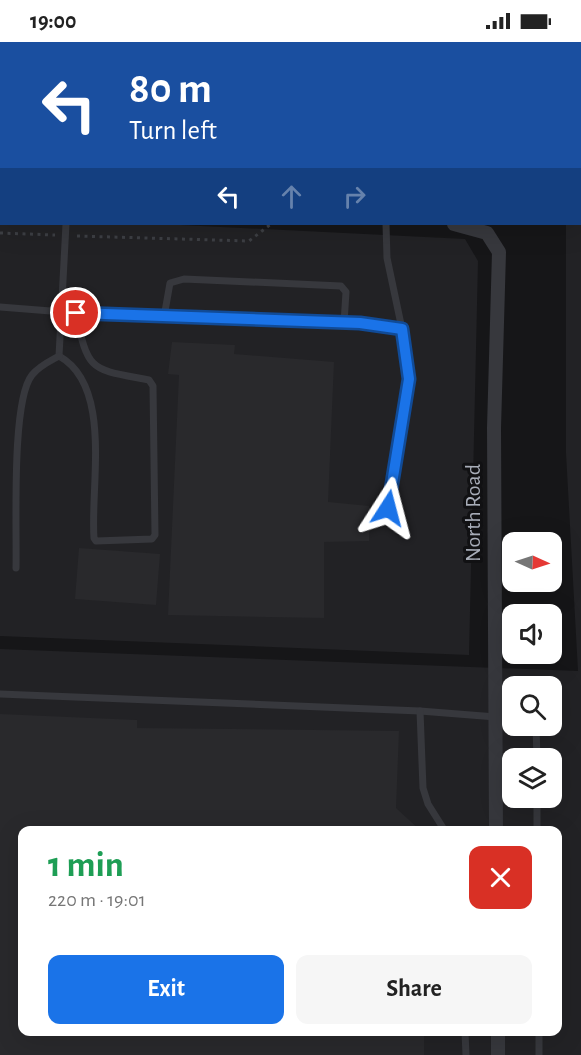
<!DOCTYPE html>
<meta charset="utf-8">
<style>
:root{--surface:#fff;--page:#f6f6f6;--text:#222;--muted:#767676;--accent:#1a73e8}
body{margin:0;font-family:"Alegreya Sans",sans-serif;background:var(--page);color:var(--text);height:100vh;display:flex;flex-direction:column;font-size:22px;white-space:nowrap}
*{box-sizing:border-box;margin:0}
p{font-size:20px;color:var(--muted)}
.icon{flex:none;width:33px;height:33px;fill:none;stroke:currentColor;stroke-width:2;stroke-linecap:round;stroke-linejoin:round}
.map{position:relative;flex:1;overflow:hidden}
.panel{position:absolute;left:18px;top:784px;width:544px;height:210px;display:flex;flex-direction:column;background:var(--surface);border-radius:12px;box-shadow:0 6px 24px #0002}
.panel>*{flex:none}
.top-card{position:absolute;left:0px;top:0px;width:582px;height:183px;box-shadow:0 6px 24px #0002;background:#1a4fa0;color:#fff;overflow:hidden}
.needle{width:39px;rotate:93deg}
.tools{position:absolute;left:502px;top:490px;display:grid;gap:12px}
.tools a{display:grid;place-items:center;width:60px;height:60px;border-radius:12px;background:var(--surface);box-shadow:0 6px 24px #0002;font-size:30px}
.pin{position:absolute;display:grid;place-items:center;width:51px;height:51px;color:#fff;margin:-26px;border:3px solid #fff;border-radius:50%;box-shadow:0 2px 6px #0007}
.me{position:absolute;width:66px;margin:-33px;rotate:9deg;stroke-linejoin:round;filter:drop-shadow(0 0 4px #0008)}
.turn{display:flex;align-items:center;gap:21px;height:126px;padding:0 30px;font-size:27px}
.turn .icon{width:78px;height:78px;stroke-width:2.5}
.turn b{display:block;font-size:42px;line-height:51px}
.lanes{display:flex;align-items:center;height:57px;padding:0 30px;background:#0003;justify-content:center;gap:30px;direction:ltr}
.lanes .off{opacity:.35}
.round{display:grid;place-items:center;flex:none;width:63px;height:63px;border-radius:12px;background:var(--page)}
.head{display:flex;align-items:center;justify-content:space-between;height:102px;padding:0 30px}
h1{font-size:36px;font-weight:700;line-height:45px;color:#1e9e55}
.button{display:flex;gap:12px;margin-top:auto;padding:12px 30px}
.button a{flex:1;height:69px;border-radius:12px;background:var(--accent);color:#fff;font-size:24px;font-weight:700;line-height:69px;text-align:center}
.button a+a{background:var(--page);color:var(--text)}
.status{display:flex;justify-content:space-between;align-items:center;height:42px;padding:0 30px;background:var(--surface);direction:ltr}
.status svg{height:16px;fill:currentColor}
.map>svg:first-child{display:block}
.built{fill:#222225;fill-rule:evenodd}
.building{fill:#29292c}
.lines{fill:none;stroke-linecap:round;stroke-linejoin:round}
.path{stroke:#3d3f44;stroke-width:3;stroke-dasharray:3 4.5;stroke-linecap:butt}
.service{stroke:#37383d;stroke-width:7}
.minor{stroke:#37383d;stroke-width:14}
.tertiary{stroke:#37383d;stroke-width:16}
.route-casing{stroke:#114b97;stroke-width:15}
.route{stroke:#1a73e8;stroke-width:10}
.labels{text-anchor:middle;dominant-baseline:central;stroke-width:6;stroke-linejoin:round;paint-order:stroke}
.street-label{font-size:22px;fill:#a8adb8;stroke:#111113}
</style>
<div class="status"><b>19:00</b><svg viewBox="0 0 49 12"><path d="M0 12V9h3v3zM5 12V6h3v6zM10 12V3h3v9zM15 12V0h3v12zM26 1h20v11H26zM47 4h2v5h-2z"/></svg></div>
<div class="map">
<svg width="581" height="1013" viewBox="0 0 581 1013">
<rect width="100%" height="100%" fill="#161618"/>
<!-- built -->
<g class="built">
<path d="M0 0H543L2 2V147Z"/>
<path d="M566 0H581V1013H0V607L578 629 566 411V182H580V2ZM513 645H552V684H513ZM513 717H552V756H513ZM22 789H558V990H22Z"/>
<path d="M0 175 2 182H161L465 197 478 219 469 613 0 594Z"/>
</g>
<!-- building -->
<g class="building">
<path d="M172 300 235 303 234 312 334 320 328 460 369 464V499L324 500V576L168 573 179 333 168 332Z"/>
<path d="M79 506 160 512 156 563 75 557Z"/>
<path d="M0 672 137 678V686L399 689 396 766 421 789H22V990H424V1013H0Z"/>
</g>
<g class="lines">
<!-- path -->
<g class="path">
<path d="M238 0V2"/>
<path d="M0 191 55 193"/>
<path d="M77 194 249 199 271 182"/>
</g>
<!-- service -->
<g class="service">
<path d="M103 2V0"/>
<path d="M136 2V0"/>
<path d="M275 2V0"/>
<path d="M386 182 387 216 402 287 409 337 388 466"/>
<path d="M0 265 76 271 360 281 402 287"/>
<path d="M164 275 170 241 184 237 341 244 346 250 344 281"/>
<path d="M59 314C113 344 90 444 94 496L96 499 152 497 155 493 153 344 149 338C91 327 88 331 76 271"/>
<path d="M59 314 66 182"/>
<path d="M16 526C17 488 11 359 32 333 39 324 50 319 59 314"/>
<path d="M0 652 420 669 496 675"/>
<path d="M420 669 423 746 428 762 445 789"/>
<path d="M536 684 537 717"/>
<path d="M537 756V789"/>
<path d="M465 990 466 1013"/>
<path d="M539 990V1013"/>
</g>
<!-- minor -->
<g class="minor">
<path d="M454 182 487 191 499 210 494 386 496 789"/>
<path d="M498 990V1013"/>
</g>
<!-- tertiary -->
<g class="tertiary">
<path d="M219 0V2"/>
<path d="M0 166H2"/>
</g>
</g>
<g class="lines">
<defs>
<path id="route" d="M76 271 360 281 402 287 409 337 388 466"/>
</defs>
<!-- route casing -->
<use href="#route" class="route-casing"/>
<!-- route -->
<use href="#route" class="route"/>
</g>
<g class="labels">
<!-- street labels -->
<g class="street-label">
<text transform="translate(473 471) rotate(-90)">North Road</text>
</g>
</g>
</svg>
<div class="tools">
<a><svg class="needle" viewBox="-14 -14 28 28"><path d="M0-13l5 13h-10z" fill="#e53935"/><path d="M0 13l5-13h-10z" fill="#767676"/></svg></a>
<a><svg class="icon" aria-label="sound" viewBox="0 0 24 24"><path d="M4 9h4l5-4v14l-5-4H4zM17 9q2 3 0 6"/></svg></a>
<a><svg class="icon" aria-label="search" viewBox="0 0 24 24"><circle cx="10" cy="10" r="6"/><path d="M15 15l6 6"/></svg></a>
<a><svg class="icon" aria-label="layers" viewBox="0 0 24 24"><path d="M12 4l9 5-9 5-9-5zM3 14l9 5 9-5"/></svg></a>
</div>
<div class="pin" style="left:76px;top:271px;background:#d93025"><svg class="icon" aria-label="arrive" viewBox="0 0 24 24"><path d="M6 21V4h12l-3 4 3 4H6"/></svg></div>
<svg class="me" style="left:388px;top:466px" viewBox="-20 -20 40 40"><path d="M0-17L14 15 0 8-14 15z" fill="#1a73e8" stroke="#fff" stroke-width="4"/></svg>
<div class="top-card">
<div class="turn"><svg class="icon" aria-label="left" viewBox="0 0 24 24"><path d="M17 20v-9H6M10 6l-5 5 5 5"/></svg><div><b>80 m</b>Turn left</div></div>
<div class="lanes"><svg class="icon" aria-label="left" viewBox="0 0 24 24"><path d="M17 20v-9H6M10 6l-5 5 5 5"/></svg><svg class="icon off" aria-label="ahead" viewBox="0 0 24 24"><path d="M12 20V5M6 11l6-6 6 6"/></svg><svg class="icon off" aria-label="right" viewBox="0 0 24 24"><path d="M7 20v-9h11M14 6l5 5-5 5"/></svg></div>
</div>
<section class="panel">
<div class="head"><div><h1>1 min</h1><p>220 m · 19:01</p></div><a class="round" style="background:#d93025;color:#fff"><svg class="icon" aria-label="close" viewBox="0 0 24 24"><path d="M6 6l12 12M18 6L6 18"/></svg></a></div>
<div class="button"><a>Exit</a><a>Share</a></div>
</section>
</div>
